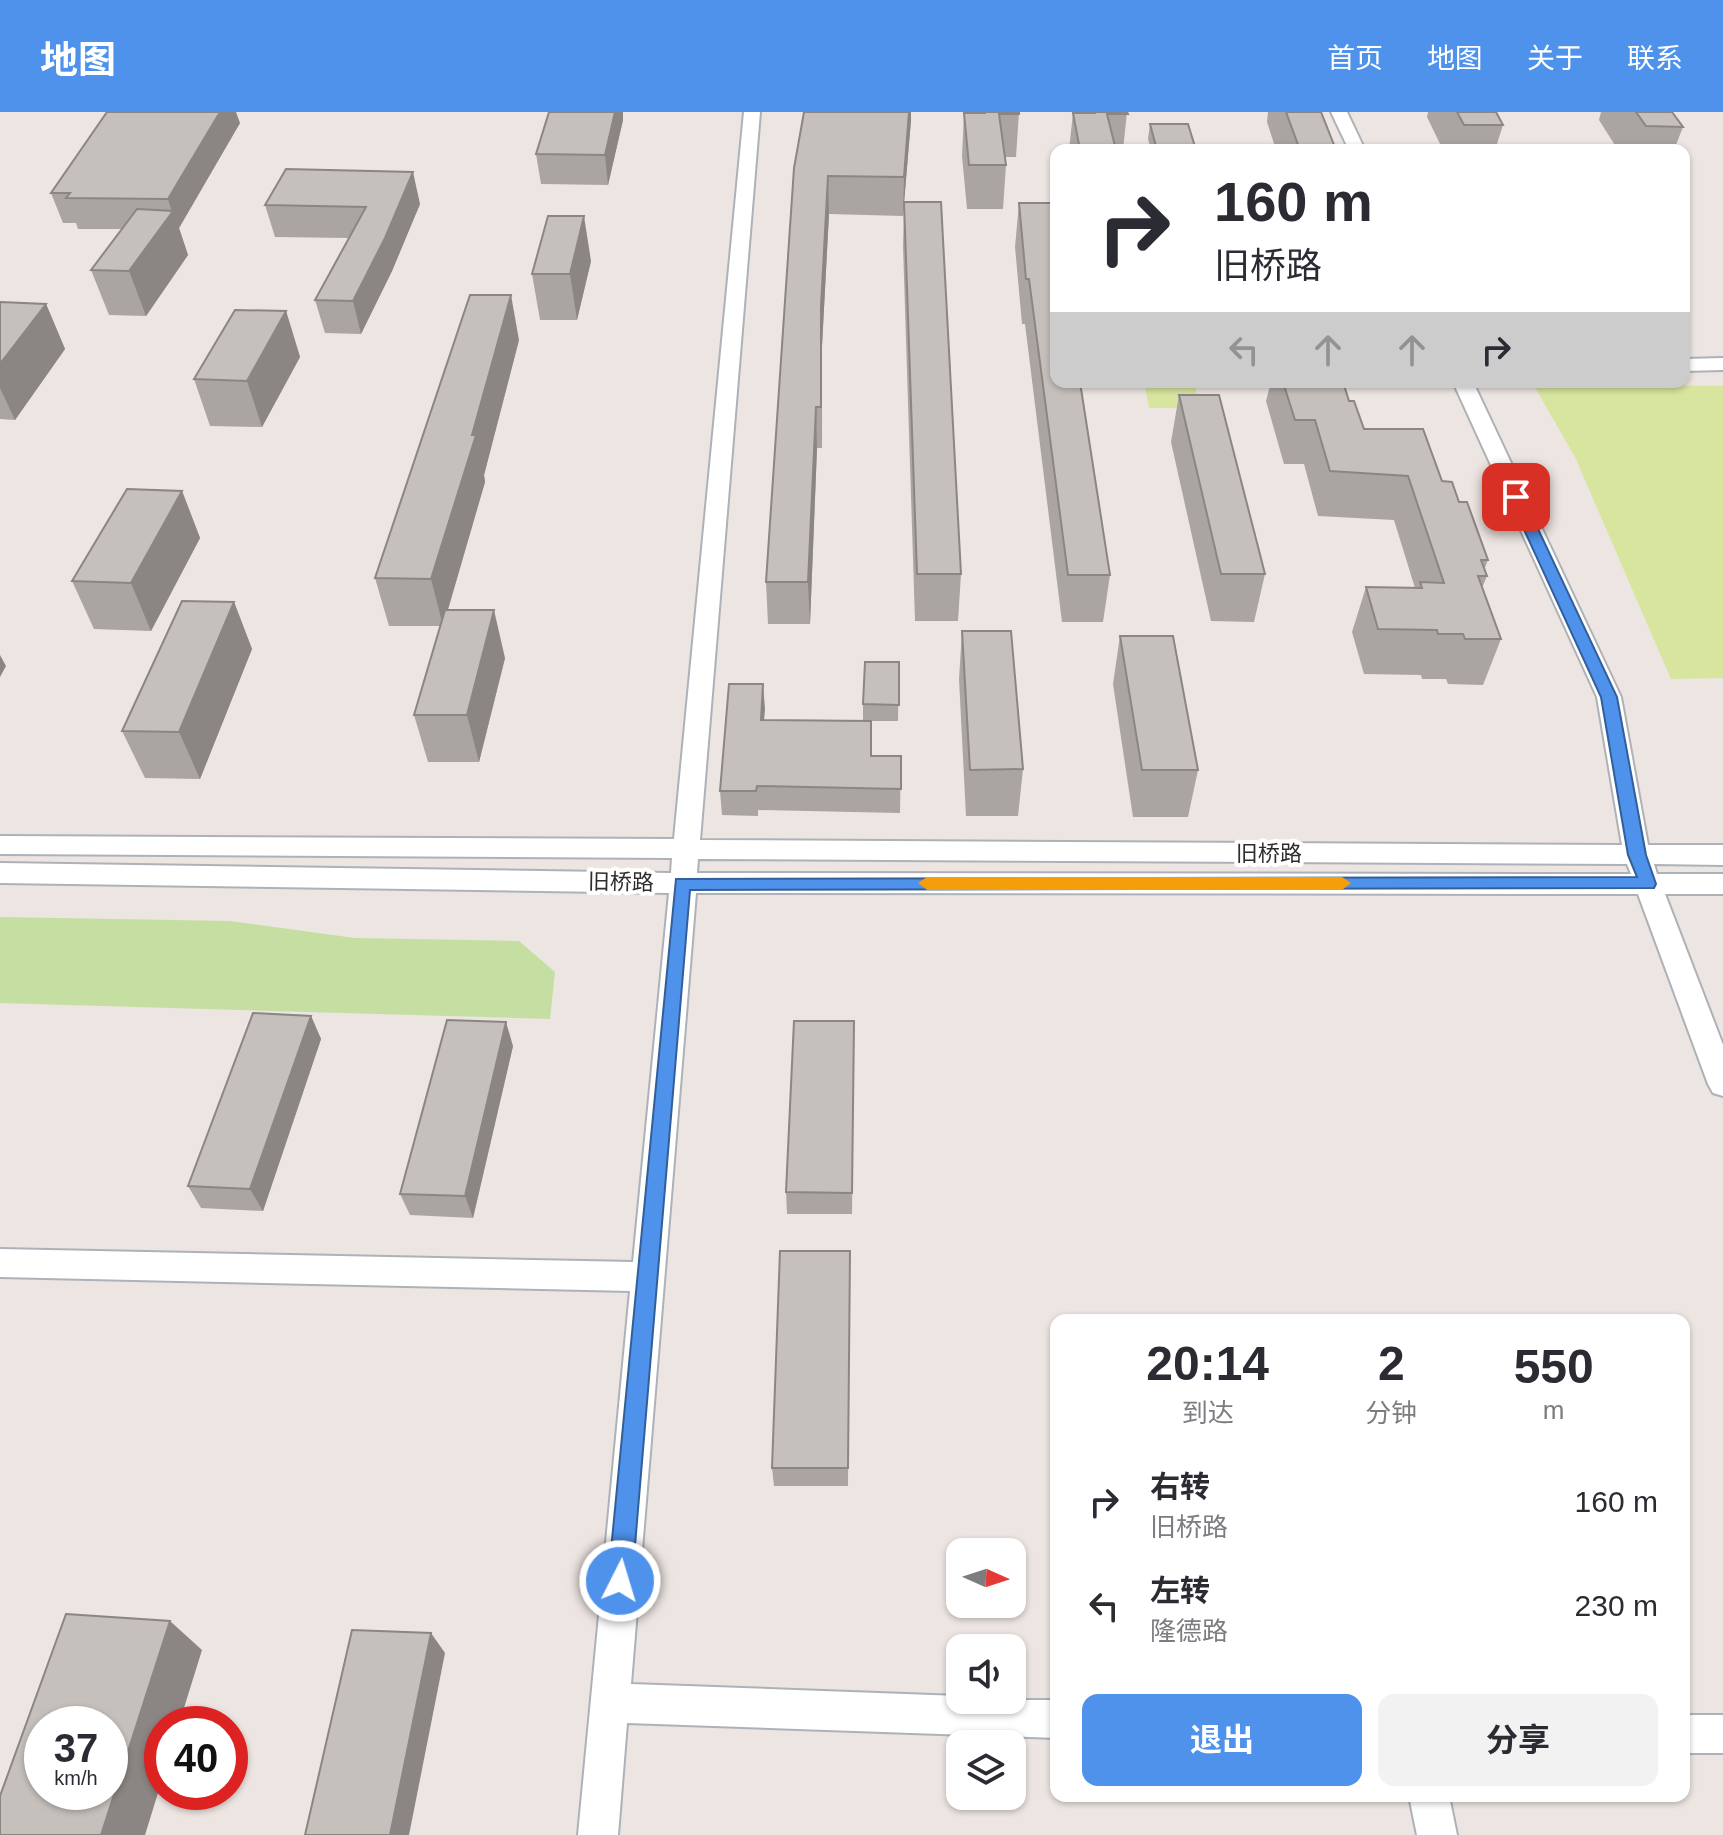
<!DOCTYPE html>
<html lang="zh">
<meta charset="utf-8">
<style>
:root{--surface:#fff;--page:#f2f2f3;--text:#2b2b33;--muted:#7c7c81;--accent:#4e92ec}
body{margin:0;font-family:Helvetica,"Noto Sans SC",sans-serif;background:var(--page);color:var(--text);height:100vh;display:flex;flex-direction:column;font-size:30px;white-space:nowrap}
*{box-sizing:border-box;margin:0}
p{font-size:26px;color:var(--muted)}
.icon{flex:none;width:44px;height:44px;fill:none;stroke:currentColor;stroke-width:2;stroke-linecap:round;stroke-linejoin:round}
.map{position:relative;flex:1;overflow:hidden}
.sheet{position:absolute;left:1050px;top:1202px;width:640px;height:488px;display:flex;flex-direction:column;background:var(--surface);border-radius:16px;box-shadow:0 2px 6px #0004}
.sheet>*{flex:none}
.hud{position:absolute;left:1050px;top:32px;width:640px;height:244px;border-radius:16px;box-shadow:0 2px 6px #0004;background:#fff;color:var(--text);overflow:hidden}
.needle{width:52px;rotate:93deg}
.fabs{position:absolute;left:946px;top:1426px;display:grid;gap:16px}
.fabs a{display:grid;place-items:center;width:80px;height:80px;border-radius:16px;background:var(--surface);box-shadow:0 2px 6px #0004;font-size:40px}
.speed{position:absolute;left:24px;top:1594px;display:flex;gap:16px;font-size:40px;font-weight:700;text-align:center}
.speed>*{display:grid;place-content:center;width:104px;height:104px;border-radius:50%;background:var(--surface);box-shadow:0 2px 6px #0004;line-height:1}
.speed small{font-size:20px;font-weight:400}
.speed .limit{border:12px solid #d22;background:#fff;color:#111}
.pin{position:absolute;display:grid;place-items:center;width:68px;height:68px;color:#fff;margin:-34px;border-radius:16px;box-shadow:0 4px 12px #0006}
.me{position:absolute;width:88px;margin:-44px;rotate:5deg;stroke-linejoin:round;filter:drop-shadow(0 0 6px #0008)}
.turn{display:flex;align-items:center;gap:28px;height:168px;padding:0 32px;font-size:36px}
.turn .icon{width:104px;height:104px;stroke-width:2.5}
.turn b{display:block;font-size:56px;line-height:68px}
.lanes{display:flex;align-items:center;height:76px;padding:0 32px;background:#0003;justify-content:center;gap:40px;direction:ltr}
.lanes .off{opacity:.35}
.eta{display:flex;justify-content:space-evenly;align-items:center;height:136px;text-align:center}
.eta b{font-size:48px;font-weight:700;line-height:56px}
.primary-button{display:flex;gap:16px;margin-top:auto;padding:16px 32px}
.primary-button a{flex:1;height:92px;border-radius:16px;background:var(--accent);color:#fff;font-size:32px;font-weight:700;line-height:92px;text-align:center}
.primary-button a+a{background:var(--page);color:var(--text)}
ul{padding:0;list-style:none}
li{display:flex;align-items:center;gap:24px;height:104px;padding:0 32px}
li div{flex:1}
li b{display:block;font-size:30px}
li em{font-style:normal}
header{display:flex;align-items:center;gap:48px;box-sizing:border-box;height:112px;padding:0 40px;background:var(--accent);color:#fff}
header strong{font-size:38px}
nav{display:flex;gap:44px;margin-inline-start:auto;font-size:28px}
.map>svg:first-child{display:block}
.green{fill:#c5dfa2}
.pitch{fill:#d8e59f}
.lines{fill:none;stroke-linecap:round;stroke-linejoin:round}
.minor-casing{stroke:#adb2b8;stroke-width:4}
.minor{fill:#fff;fill-rule:evenodd}
.wall{fill:#aaa5a2}
.shaded-wall{fill:#8b8684}
.building{fill:#c6c0bc;stroke:#8b8684;stroke-width:2;fill-rule:evenodd}
.route{fill:#4e92ec;stroke:#335f99;stroke-width:2}
.slow{fill:#f59e0b}
.labels{text-anchor:middle;dominant-baseline:central;stroke-width:8;stroke-linejoin:round;paint-order:stroke}
.street-label{font-size:22px;fill:#2d2d2d;stroke:#fff}
</style>
<header>
<strong>地图</strong>
<nav><a>首页</a><a>地图</a><a>关于</a><a>联系</a></nav>
</header>
<div class="map">
<svg width="1723" height="1723" viewBox="0 0 1723 1723">
<rect width="100%" height="100%" fill="#ede5e1"/>
<!-- green -->
<path class="green" d="M0 805 230 809 355 826 519 829 555 860 550 907 0 891Z"/>
<!-- pitch -->
<g class="pitch">
<path d="M1144 270H1194L1200 296H1149Z"/>
<path d="M1533 272 1723 274V566L1671 567 1575 345Z"/>
</g>
<g class="lines">
<defs>
<g id="minor">
<path d="M744 0H760L700 728 1622 733 1597 585 1453 270H1473L1621 585 1648 733H1723V753L1654 752 1657 762H1723V782H1665L1723 933V984L1713 981 1708 972 1638 782 696 781 631 1572 960 1584V1588H1056V1626L627 1611 618 1723H578L630 1179 0 1165V1137L633 1150 669 781 0 771V751L671 761 672 746 0 742V724L674 727ZM698 747 1627 752 1631 762 697 761Z"/>
<path d="M1331 0H1347L1365 38H1349Z"/>
<path d="M1723 246V258L1684 259V247Z"/>
<rect x="1684" y="1603" width="39" height="38"/>
<path d="M1409 1684H1449L1457 1723H1417Z"/>
</g>
</defs>
<!-- minor casing -->
<use href="#minor" class="minor-casing"/>
<!-- minor -->
<use href="#minor" class="minor"/>
</g>
<!-- wall -->
<g class="wall">
<path d="M979 0H1019L1016 45H1005L1006 53 1003 97H967L962 44 964 1H979Z"/>
<path d="M1082 0H1127L1123 38H1069L1073 1H1082Z"/>
<path d="M1268 0H1321L1336 38H1276L1267 10Z"/>
<path d="M1428 0H1496L1503 13 1495 38H1443L1427 5Z"/>
<path d="M1601 0H1672L1683 15 1674 38H1618L1599 8Z"/>
<path d="M623 8 608 73 541 72 536 42Z"/>
<path d="M911 8 904 90 961 462 958 509H915L903 134 904 96 903 104 829 102 822 234V336H817L810 512H768L766 470 794 56Z"/>
<path d="M240 11 179 116 188 143 146 204 109 203 91 158 122 117H78L76 111H63L51 81Z"/>
<path d="M1150 12 1196 38H1151L1148 27Z"/>
<path d="M1019 91 1110 463 1103 510H1062L1025 212H1022L1015 135Z"/>
<path d="M420 92 392 159 361 222 325 221 315 188 349 126 275 125 265 93Z"/>
<path d="M591 149 577 208H540L532 162Z"/>
<path d="M0 190 46 192 65 237 15 308 0 307Z"/>
<path d="M286 199 300 245 262 315 210 314 194 267Z"/>
<path d="M519 228 484 363 485 370 448 498 505 546 479 650H428L414 603 440 514H389L375 466Z"/>
<path d="M1271 270H1343L1349 289 1364 317 1442 369 1459 390 1488 448 1484 458 1487 464 1482 476 1501 527 1483 573 1448 572 1446 567H1422L1421 563 1364 562 1352 520 1366 475 1415 476 1394 408 1318 404 1304 352H1284L1266 289Z"/>
<path d="M1179 283 1265 462 1254 510 1211 509 1171 330Z"/>
<path d="M182 379 200 426 151 519 94 517 72 469Z"/>
<path d="M234 490 252 537 200 667 145 666 122 619Z"/>
<path d="M962 519 1023 657 1018 704H966L959 567Z"/>
<path d="M1120 524 1198 658 1188 705H1133L1113 572Z"/>
<path d="M899 550 898 609H871V644H901L900 701 758 698V704L722 703 720 679 763 572 764 608 863 609V592Z"/>
<path d="M311 904 321 927 263 1099 201 1096 188 1074Z"/>
<path d="M854 933 852 1102H787L786 1080Z"/>
<path d="M513 934 473 1106 410 1103 400 1082Z"/>
<path d="M850 1139 848 1374H774L772 1356Z"/>
</g>
<!-- shaded-wall -->
<g class="shaded-wall">
<path d="M220 0H236L240 11 179 116 188 143 146 204 129 159 172 100 168 87Z"/>
<path d="M615 0H623V8L608 73 605 43Z"/>
<path d="M909 0H911V8L903 104 904 65Z"/>
<path d="M413 60 420 92 392 159 361 222 353 189Z"/>
<path d="M828 64 829 102 822 234V336L821 194Z"/>
<path d="M584 104 591 149 577 208 570 162Z"/>
<path d="M511 183 519 228 484 363 485 370 443 514 431 467Z"/>
<path d="M46 192 65 237 15 308 0 276V252Z"/>
<path d="M286 199 300 245 262 315 247 269Z"/>
<path d="M816 295 817 336 810 512 808 470Z"/>
<path d="M182 379 200 426 151 519 131 471Z"/>
<path d="M234 490 252 537 200 667 179 620Z"/>
<path d="M494 498 505 546 479 650 467 603Z"/>
<path d="M0 543 6 554 0 565Z"/>
<path d="M763 572 765 597 762 633 761 608Z"/>
<path d="M311 904 321 927 263 1099 250 1077Z"/>
<path d="M506 910 513 934 473 1106 465 1084Z"/>
<path d="M170 1509 202 1538 179 1612H162V1668L145 1723H101Z"/>
<path d="M431 1521 445 1541 409 1723H390Z"/>
</g>
<!-- building -->
<g class="building">
<path d="M107 0H220L168 87 66 86 70 81H51Z"/>
<path d="M549 0H615L605 43 536 42Z"/>
<path d="M804 0H909L904 65 828 64 821 194V295H816L808 470H766L794 56Z"/>
<path d="M985 0H1019V2H999L1006 53H969L964 1H985Z"/>
<path d="M1093 0H1127L1128 2H1107L1116 38H1080L1073 1H1094Z"/>
<path d="M1286 0H1321L1336 38H1300Z"/>
<path d="M1457 0H1496L1503 13H1464Z"/>
<path d="M1636 0H1672L1683 15 1646 14Z"/>
<path d="M1150 12H1188L1196 38H1157Z"/>
<path d="M286 57 413 60 385 126 353 189 315 188 366 95 265 93Z"/>
<path d="M904 90H941L961 462H917Z"/>
<path d="M1019 91H1053L1056 111V270H1080L1110 463H1068L1029 167H1026Z"/>
<path d="M137 97 173 99 129 159 91 158Z"/>
<path d="M548 104H584L570 162H532Z"/>
<path d="M470 183H511L472 323H476L431 467 375 466Z"/>
<path d="M0 190 46 192 0 252Z"/>
<path d="M235 198 286 199 247 269 194 267Z"/>
<path d="M1283 270H1343L1349 289H1354L1364 317H1423L1442 369 1452 370 1459 390H1467L1488 448H1481L1487 464H1478L1501 527H1465L1463 522H1438L1437 518 1378 517 1366 475 1422 476 1420 470 1444 471 1408 364 1330 359 1315 308H1295Z"/>
<path d="M1179 283H1219L1265 462H1221Z"/>
<path d="M127 377 182 379 131 471 72 469Z"/>
<path d="M182 489 234 490 179 620 122 619Z"/>
<path d="M445 498H494L467 603H414Z"/>
<path d="M962 519H1011L1023 657 970 658Z"/>
<path d="M1120 524H1173L1198 658H1142Z"/>
<path d="M865 550H899V593L863 592Z"/>
<path d="M729 572H763L761 608 871 609V644H901V677L757 674 756 679H720Z"/>
<path d="M253 901 311 904 250 1077 188 1074Z"/>
<path d="M447 908 506 910 465 1084 400 1082Z"/>
<path d="M794 909H854L852 1081 786 1080Z"/>
<path d="M780 1139H850L848 1356H772Z"/>
<path d="M66 1502 170 1509 101 1723H0V1684ZM42 1612H110V1680H42Z"/>
<path d="M352 1518 431 1521 390 1723H305Z"/>
</g>
<!-- route -->
<path class="route" d="M1516 380 1523 385 1617 585 1646 743 1656 772 1654 776 690 778 632 1469 629 1478 620 1481 612 1478 608 1469 676 767 1637 765 1628 743 1601 585 1509 385Z"/>
<!-- slow -->
<path class="slow" d="M927 765H1342L1351 771 1342 778H927L918 771Z"/>
<g class="labels">
<!-- street labels -->
<g class="street-label">
<text x="1269" y="741">旧桥路</text>
<text transform="translate(621 770) rotate(1)">旧桥路</text>
</g>
</g>
</svg>
<div class="fabs">
<a><svg class="needle" viewBox="-14 -14 28 28"><path d="M0-13l5 13h-10z" fill="#e53935"/><path d="M0 13l5-13h-10z" fill="#7c7c81"/></svg></a>
<a><svg class="icon" aria-label="sound" viewBox="0 0 24 24"><path d="M4 9h4l5-4v14l-5-4H4zM17 9q2 3 0 6"/></svg></a>
<a><svg class="icon" aria-label="layers" viewBox="0 0 24 24"><path d="M12 4l9 5-9 5-9-5zM3 14l9 5 9-5"/></svg></a>
</div>
<div class="speed"><div>37<small>km/h</small></div><div class="limit">40</div></div>
<div class="pin" style="left:1516px;top:385px;background:#d93025"><svg class="icon" aria-label="arrive" viewBox="0 0 24 24"><path d="M6 21V4h12l-3 4 3 4H6"/></svg></div>
<svg class="me" style="left:620px;top:1469px" viewBox="-20 -20 40 40"><circle r="17" fill="#4e92ec" stroke="#fff" stroke-width="3"/><path d="M0-11L8 9 0 5-8 9z" fill="#fff"/></svg>
<div class="hud">
<div class="turn"><svg class="icon" aria-label="right" viewBox="0 0 24 24"><path d="M7 20v-9h11M14 6l5 5-5 5"/></svg><div><b>160 m</b>旧桥路</div></div>
<div class="lanes"><svg class="icon off" aria-label="left" viewBox="0 0 24 24"><path d="M17 20v-9H6M10 6l-5 5 5 5"/></svg><svg class="icon off" aria-label="ahead" viewBox="0 0 24 24"><path d="M12 20V5M6 11l6-6 6 6"/></svg><svg class="icon off" aria-label="ahead" viewBox="0 0 24 24"><path d="M12 20V5M6 11l6-6 6 6"/></svg><svg class="icon" aria-label="right" viewBox="0 0 24 24"><path d="M7 20v-9h11M14 6l5 5-5 5"/></svg></div>
</div>
<section class="sheet">
<div class="eta">
<div><b>20:14</b><p>到达</p></div>
<div><b>2</b><p>分钟</p></div>
<div><b>550</b><p>m</p></div>
</div>
<ul>
<li><svg class="icon" aria-label="right" viewBox="0 0 24 24"><path d="M7 20v-9h11M14 6l5 5-5 5"/></svg><div><b>右转</b><p>旧桥路</p></div><em>160 m</em></li>
<li><svg class="icon" aria-label="left" viewBox="0 0 24 24"><path d="M17 20v-9H6M10 6l-5 5 5 5"/></svg><div><b>左转</b><p>隆德路</p></div><em>230 m</em></li>
</ul>
<div class="primary-button"><a>退出</a><a>分享</a></div>
</section>
</div>
